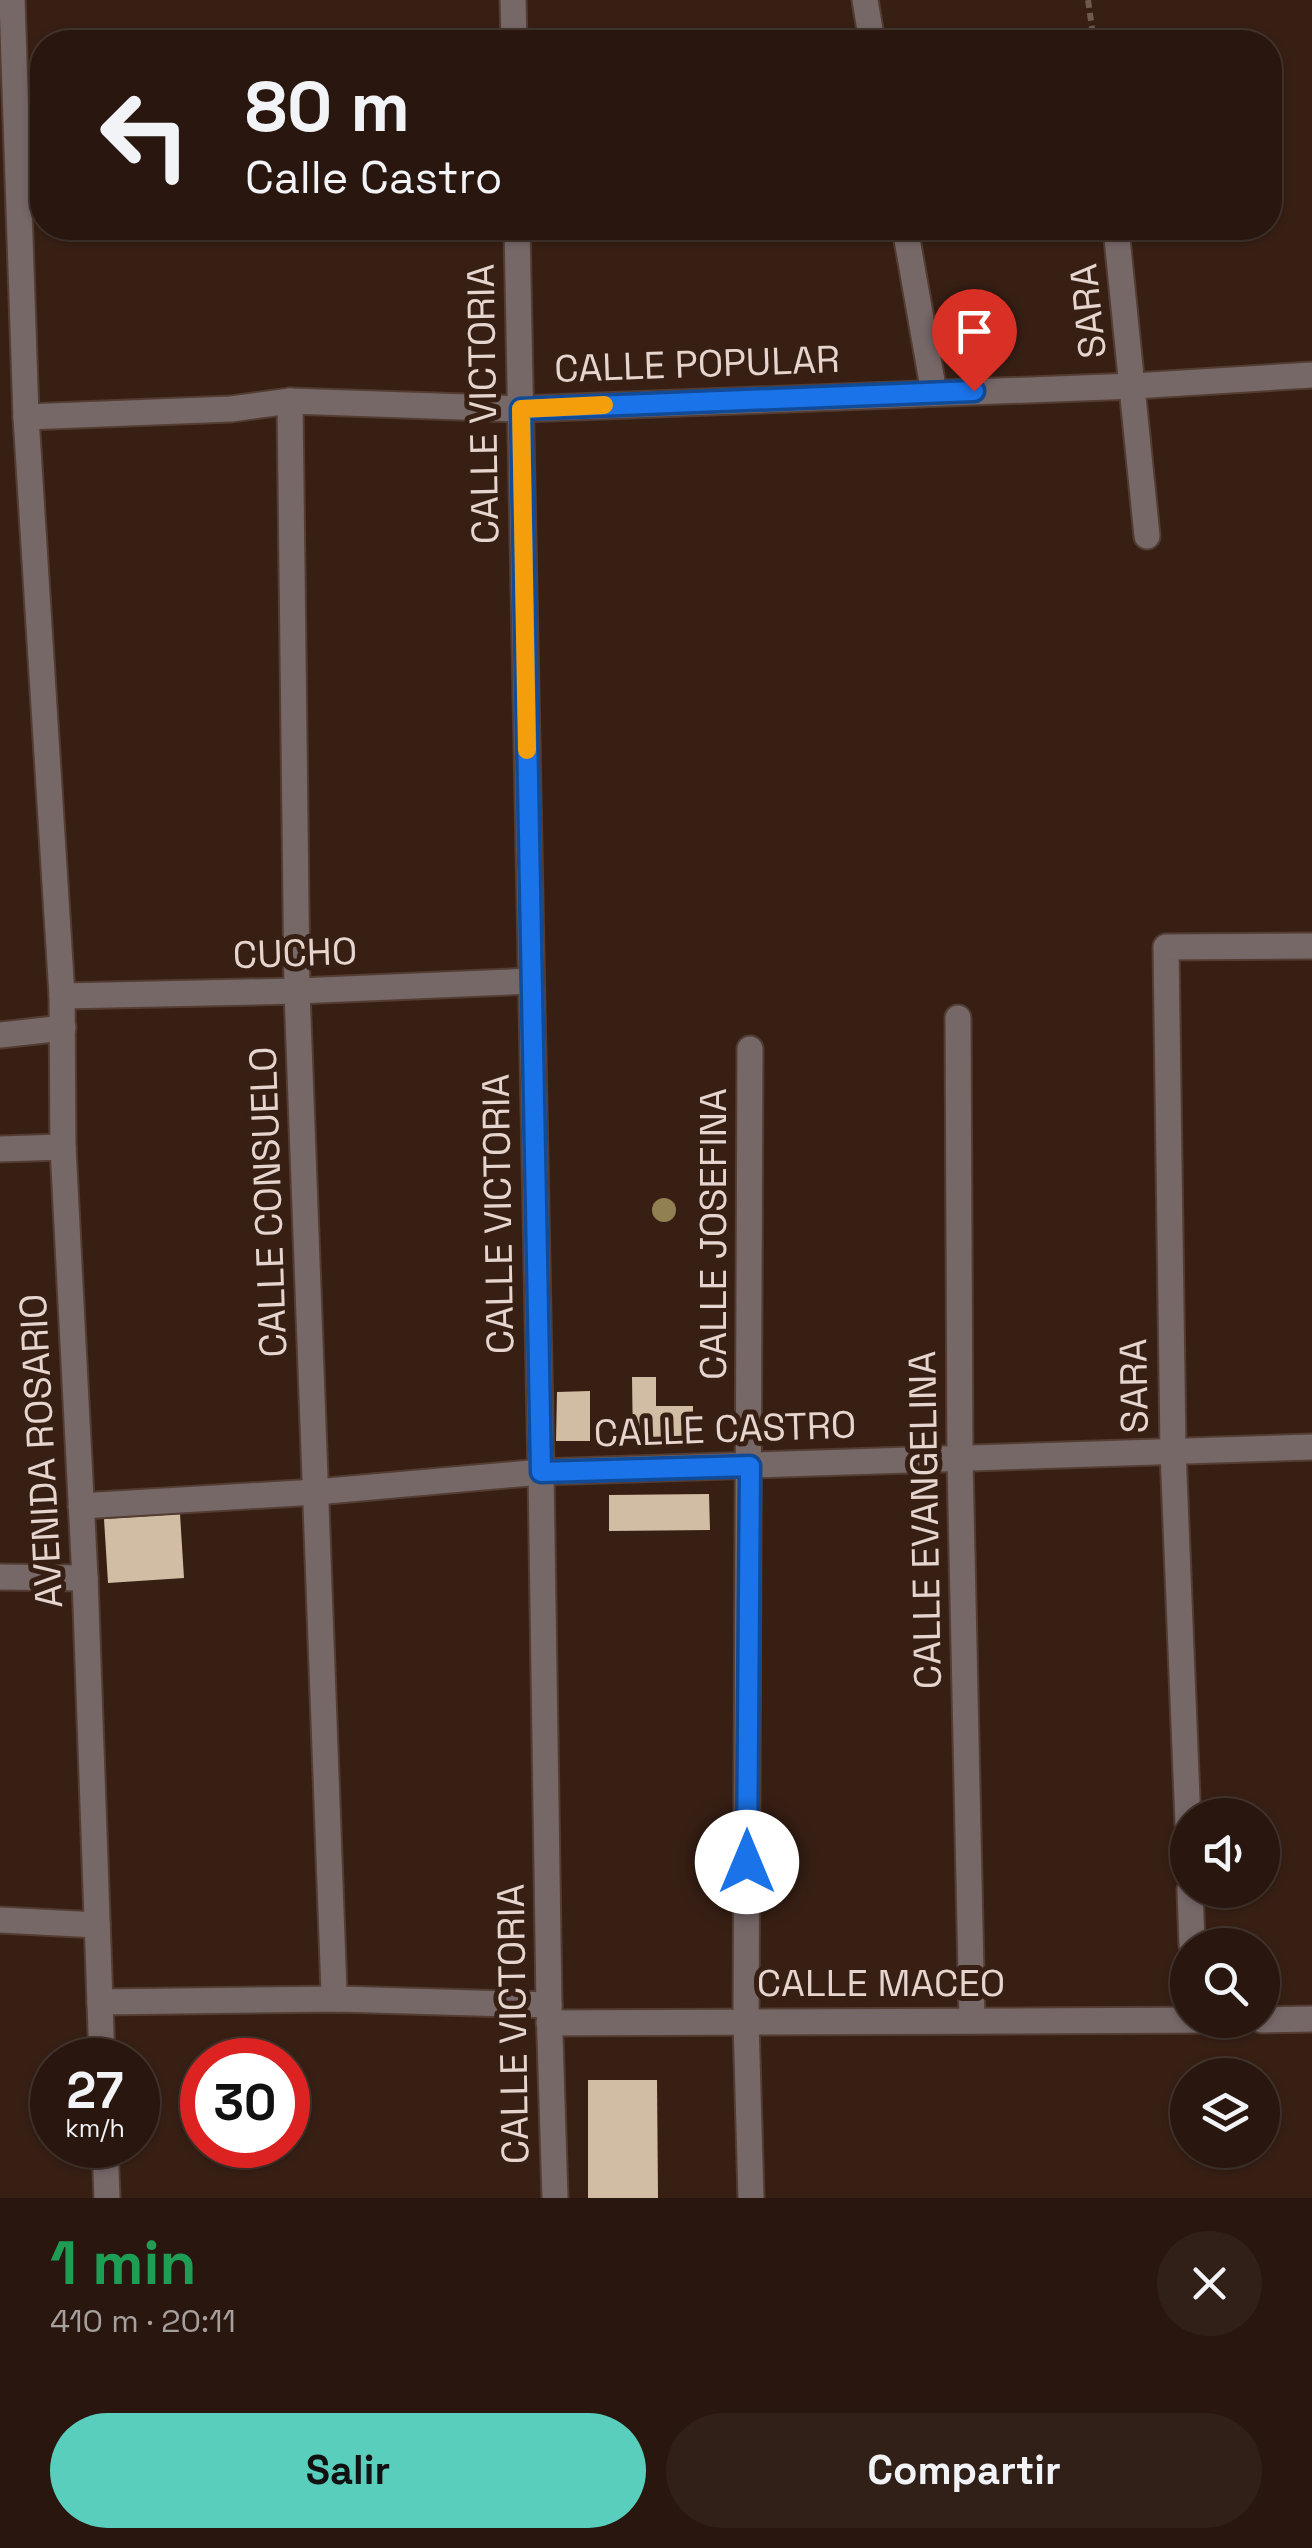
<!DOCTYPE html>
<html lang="es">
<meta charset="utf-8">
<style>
:root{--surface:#29170f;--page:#312018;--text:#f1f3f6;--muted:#a59f9e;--line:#45362f;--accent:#5acebd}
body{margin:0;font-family:"Space Grotesk",sans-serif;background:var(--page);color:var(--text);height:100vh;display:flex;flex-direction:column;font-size:38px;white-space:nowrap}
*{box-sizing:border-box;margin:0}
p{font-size:32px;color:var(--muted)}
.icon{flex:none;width:55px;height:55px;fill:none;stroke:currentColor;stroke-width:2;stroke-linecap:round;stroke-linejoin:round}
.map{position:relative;height:2198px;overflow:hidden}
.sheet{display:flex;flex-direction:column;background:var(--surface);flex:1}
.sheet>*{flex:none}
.top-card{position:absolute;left:30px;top:30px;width:1252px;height:210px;border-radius:40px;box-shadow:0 2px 8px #0004,0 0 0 2px var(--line);background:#29170f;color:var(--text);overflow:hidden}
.controls{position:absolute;left:1170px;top:1798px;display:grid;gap:20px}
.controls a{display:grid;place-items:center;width:110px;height:110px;border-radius:50%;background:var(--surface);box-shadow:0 2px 8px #0004,0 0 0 2px var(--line);font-size:50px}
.speed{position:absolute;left:30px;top:2038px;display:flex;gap:20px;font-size:50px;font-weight:700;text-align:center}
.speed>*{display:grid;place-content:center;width:130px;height:130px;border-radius:50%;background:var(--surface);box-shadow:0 2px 8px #0004,0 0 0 2px var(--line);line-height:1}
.speed small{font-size:25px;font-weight:400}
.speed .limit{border:15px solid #d22;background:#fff;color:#111}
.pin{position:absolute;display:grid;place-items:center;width:85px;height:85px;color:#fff;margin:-102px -42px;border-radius:50% 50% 50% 0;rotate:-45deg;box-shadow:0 0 10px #0007}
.pin .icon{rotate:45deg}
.me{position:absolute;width:110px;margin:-55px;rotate:0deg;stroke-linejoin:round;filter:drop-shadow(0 0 8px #0008)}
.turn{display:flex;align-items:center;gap:35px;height:210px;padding:0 50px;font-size:45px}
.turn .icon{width:130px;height:130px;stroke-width:2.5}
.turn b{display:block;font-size:70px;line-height:85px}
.round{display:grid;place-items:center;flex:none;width:105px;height:105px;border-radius:52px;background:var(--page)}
.head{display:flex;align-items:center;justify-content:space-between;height:170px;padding:0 50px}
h1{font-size:60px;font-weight:800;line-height:75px;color:#1e9e55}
.cta{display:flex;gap:20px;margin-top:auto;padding:20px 50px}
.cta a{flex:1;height:115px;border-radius:60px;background:var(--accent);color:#111;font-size:40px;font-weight:800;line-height:115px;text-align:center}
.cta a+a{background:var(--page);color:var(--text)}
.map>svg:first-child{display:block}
.building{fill:#d1bda4}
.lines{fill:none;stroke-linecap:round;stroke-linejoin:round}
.minor-casing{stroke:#533c32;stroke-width:29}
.path{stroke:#6e584f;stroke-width:6;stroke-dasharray:8 5;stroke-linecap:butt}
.minor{stroke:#776868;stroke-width:25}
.tree{fill:#918052}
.route-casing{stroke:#114b97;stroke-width:25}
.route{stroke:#1a73e8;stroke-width:18}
.slow{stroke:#f59e0b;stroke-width:18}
.labels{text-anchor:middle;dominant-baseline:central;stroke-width:10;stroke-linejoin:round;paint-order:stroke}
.street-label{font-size:38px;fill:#e6d5ce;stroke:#371f14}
</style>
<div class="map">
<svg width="1312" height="2198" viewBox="0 0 1312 2198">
<rect width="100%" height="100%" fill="#371f14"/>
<!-- building -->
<g class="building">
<path d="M632 1377H656V1406H693V1448L633 1447Z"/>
<path d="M590 1391V1441H556L557 1392Z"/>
<path d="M709 1494 710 1530 609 1531V1495Z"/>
<path d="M180 1514 184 1578 108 1583 104 1519Z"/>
<path d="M588 2080H657L658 2198H588Z"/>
</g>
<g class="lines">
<defs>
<g id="minor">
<path d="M12 0 26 417 62 996 63 1147 85 1578 102 2060"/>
<path d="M513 0 514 42"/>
<path d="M865 0 872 42"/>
<path d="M517 228 541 1472 549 2005 555 2198"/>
<path d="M905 228 934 393"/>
<path d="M1116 228 1147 536"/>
<path d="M290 401 297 991 334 1992 338 1999"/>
<path d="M26 417 231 409 290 401 521 409 1134 386 1312 375"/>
<path d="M62 996 297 991 531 981"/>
<path d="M958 1018 960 1460 972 2020"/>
<path d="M0 1035 63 1028"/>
<path d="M750 1049 746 2021 751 2198"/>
<path d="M0 1149 63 1147"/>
<path d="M81 1506 316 1492 541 1472 1312 1447"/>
<path d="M0 1577 85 1578"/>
<path d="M1188 1824 1173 1450 1166 947 1312 946"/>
<path d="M1190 1890 1192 1945"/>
<path d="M0 1920 97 1925"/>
<path d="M100 2002 338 1999 549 2005"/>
<path d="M1262 2020 1312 2019"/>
<path d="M549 2023 1213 2020"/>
<path d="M105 2145 107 2198"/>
</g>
</defs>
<!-- minor casing -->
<use href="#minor" class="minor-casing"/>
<!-- path -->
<path class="path" d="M1088 0 1094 42"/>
<!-- minor -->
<use href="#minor" class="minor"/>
</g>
<!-- trees -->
<circle class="tree" cx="664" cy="1210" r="12"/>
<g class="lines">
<defs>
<path id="route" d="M747 1862 750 1466 541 1472 521 409 974 391"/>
</defs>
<!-- route casing -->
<use href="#route" class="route-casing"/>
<!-- route -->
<use href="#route" class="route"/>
<!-- slow -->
<path class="slow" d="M527 750 521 409 604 405"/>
</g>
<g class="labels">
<!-- street labels -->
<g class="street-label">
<text transform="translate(1088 311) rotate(-96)">SARA</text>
<text transform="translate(697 364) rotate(-2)">CALLE POPULAR</text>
<text transform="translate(483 404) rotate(-91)">CALLE VICTORIA</text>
<text transform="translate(295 953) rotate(-2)">CUCHO</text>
<text transform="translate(268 1202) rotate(-92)">CALLE CONSUELO</text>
<text transform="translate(498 1214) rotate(-91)">CALLE VICTORIA</text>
<text transform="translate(713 1234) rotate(-90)">CALLE JOSEFINA</text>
<text transform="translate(1134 1386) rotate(-91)">SARA</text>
<text transform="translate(725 1429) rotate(-2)">CALLE CASTRO</text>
<text transform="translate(41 1451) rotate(-93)">AVENIDA ROSARIO</text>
<text transform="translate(925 1520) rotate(-91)">CALLE EVANGELINA</text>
<text x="881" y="1983">CALLE MACEO</text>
<text transform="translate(513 2024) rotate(-91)">CALLE VICTORIA</text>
</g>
</g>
</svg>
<div class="controls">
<a><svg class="icon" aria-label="sound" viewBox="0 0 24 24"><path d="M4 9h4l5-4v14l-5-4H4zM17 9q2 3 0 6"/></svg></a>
<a><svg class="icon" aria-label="search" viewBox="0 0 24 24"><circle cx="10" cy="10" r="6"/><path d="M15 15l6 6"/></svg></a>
<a><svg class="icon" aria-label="layers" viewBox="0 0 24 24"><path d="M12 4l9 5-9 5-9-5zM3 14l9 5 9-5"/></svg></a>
</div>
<div class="speed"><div>27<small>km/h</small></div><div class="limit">30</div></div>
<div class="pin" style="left:974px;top:391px;background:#d93025"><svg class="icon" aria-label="arrive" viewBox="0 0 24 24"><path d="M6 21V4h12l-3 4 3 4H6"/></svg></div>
<svg class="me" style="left:747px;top:1862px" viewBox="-20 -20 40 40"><circle r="19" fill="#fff"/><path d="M0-13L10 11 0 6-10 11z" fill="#1a73e8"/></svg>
<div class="top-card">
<div class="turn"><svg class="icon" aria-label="left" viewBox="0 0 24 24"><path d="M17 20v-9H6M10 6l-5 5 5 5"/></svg><div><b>80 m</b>Calle Castro</div></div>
</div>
</div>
<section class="sheet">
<div class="head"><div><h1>1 min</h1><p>410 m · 20:11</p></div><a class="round"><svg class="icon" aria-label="close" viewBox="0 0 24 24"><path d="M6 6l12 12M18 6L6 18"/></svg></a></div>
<div class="cta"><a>Salir</a><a>Compartir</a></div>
</section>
